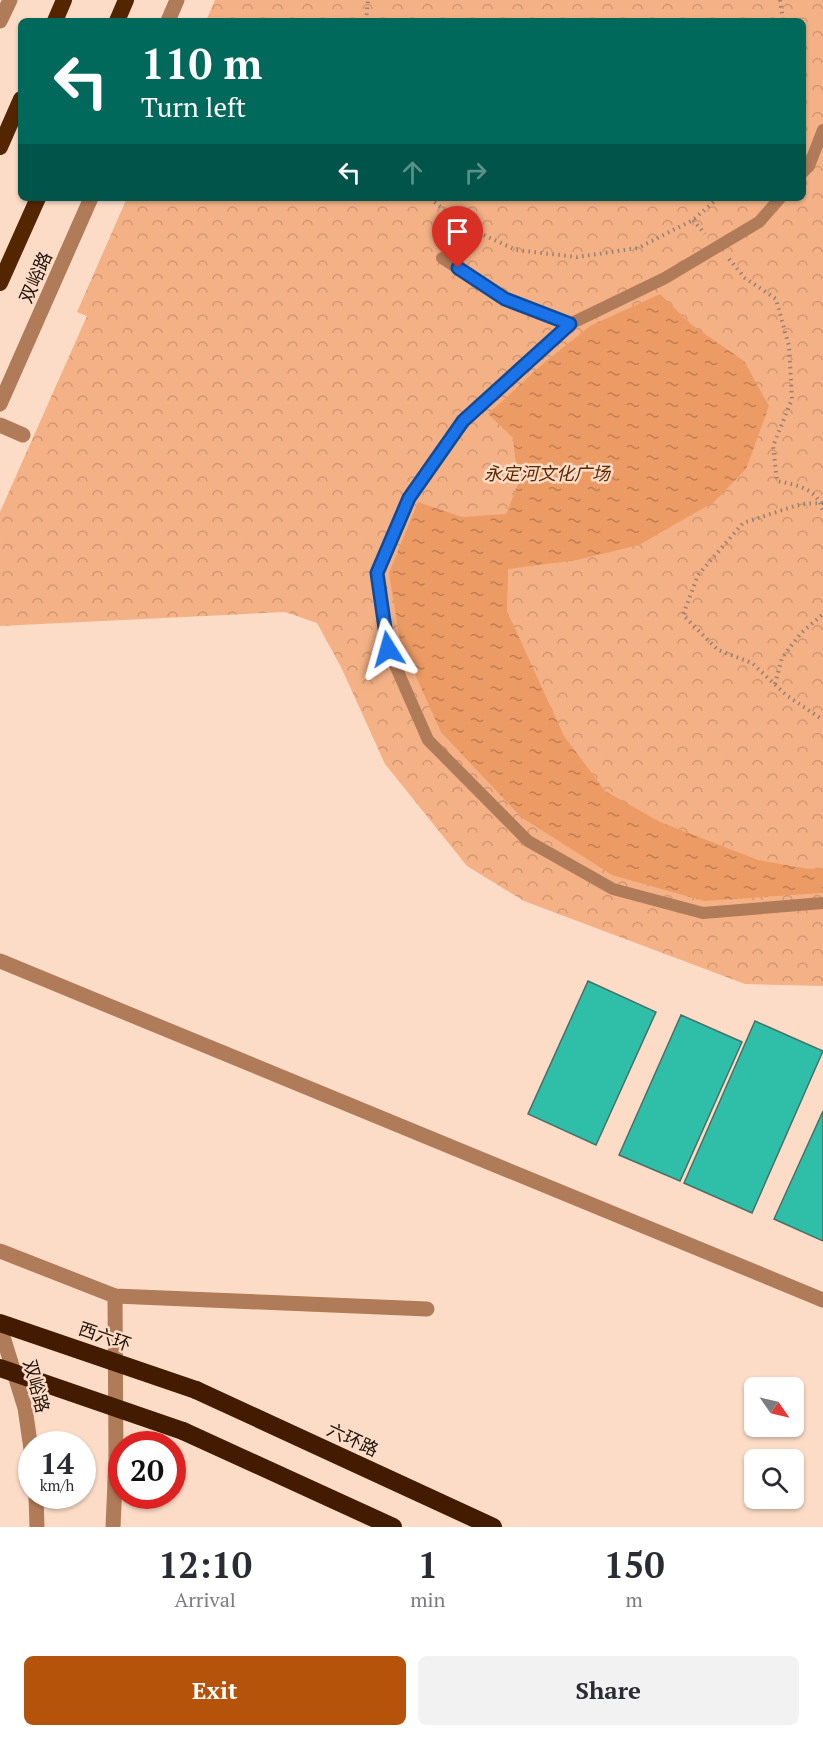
<!DOCTYPE html>
<meta charset="utf-8">
<style>
:root{--surface:#fff;--page:#f2f2f3;--text:#2b2b33;--muted:#7c7c81;--accent:#b45309}
body{margin:0;font-family:"PT Serif","Noto Sans SC",serif;background:var(--page);color:var(--text);height:100vh;display:flex;flex-direction:column;font-size:22px;white-space:nowrap}
*{box-sizing:border-box;margin:0}
p{font-size:20px;color:var(--muted)}
.icon{flex:none;width:33px;height:33px;fill:none;stroke:currentColor;stroke-width:2;stroke-linecap:round;stroke-linejoin:round}
.map{position:relative;height:1527px;overflow:hidden}
.details{display:flex;flex-direction:column;background:var(--surface);flex:1}
.details>*{flex:none}
.banner{position:absolute;left:18px;top:18px;width:788px;height:183px;border-radius:9px;box-shadow:0 2px 4px #0004;background:#00695c;color:#fff;overflow:hidden}
.needle{width:39px;rotate:124deg}
.tools{position:absolute;left:744px;top:1377px;display:grid;gap:12px}
.tools a{display:grid;place-items:center;width:60px;height:60px;border-radius:9px;background:var(--surface);box-shadow:0 2px 4px #0004;font-size:30px}
.speed{position:absolute;left:18px;top:1431px;display:flex;gap:12px;font-size:30px;font-weight:700;text-align:center}
.speed>*{display:grid;place-content:center;width:78px;height:78px;border-radius:50%;background:var(--surface);box-shadow:0 2px 4px #0004;line-height:1}
.speed small{font-size:15px;font-weight:400}
.speed .limit{border:9px solid #d22;background:#fff;color:#111}
.pin{position:absolute;display:grid;place-items:center;width:51px;height:51px;color:#fff;margin:-62px -26px;border-radius:50% 50% 50% 0;rotate:-45deg;box-shadow:0 0 6px #0007}
.pin .icon{rotate:45deg}
.me{position:absolute;width:66px;margin:-33px;rotate:352deg;stroke-linejoin:round;filter:drop-shadow(0 0 4px #0008)}
.turn{display:flex;align-items:center;gap:21px;height:126px;padding:0 24px;font-size:27px}
.turn .icon{width:78px;height:78px;stroke-width:2.5}
.turn b{display:block;font-size:42px;line-height:51px}
.lanes{display:flex;align-items:center;height:57px;padding:0 24px;background:#0003;justify-content:center;gap:30px;direction:ltr}
.lanes .off{opacity:.35}
.eta{display:flex;justify-content:space-evenly;align-items:center;height:102px;text-align:center}
.eta b{font-size:36px;font-weight:800;line-height:42px}
.primary-button{display:flex;gap:12px;margin-top:auto;padding:12px 24px}
.primary-button a{flex:1;height:69px;border-radius:9px;background:var(--accent);color:#fff;font-size:24px;font-weight:800;line-height:69px;text-align:center}
.primary-button a+a{background:var(--page);color:var(--text)}
.map>svg:first-child{display:block}
.park{fill:url(#park-crowns)}
.water{fill:url(#water-ripples)}
.building{fill:#2fbea7;stroke:#497068;stroke-width:1.5}
.lines{fill:none;stroke-linecap:round;stroke-linejoin:round}
.path{stroke:#968071;stroke-width:4;stroke-dasharray:1.5 4.5;stroke-linecap:butt}
.service{stroke:#b07b59;stroke-width:12}
.pedestrian{stroke:#b07b59;stroke-width:15}
.minor{stroke:#b07b59;stroke-width:15}
.tertiary{stroke:#b07b59;stroke-width:15}
.trunk{stroke:#532600;stroke-width:16}
.motorway{stroke:#421b00;stroke-width:18}
.motorway-bridge{stroke:#421b00;stroke-width:18}
.route-casing{stroke:#114b97;stroke-width:15}
.route{stroke:#1a73e8;stroke-width:10}
.labels{text-anchor:middle;dominant-baseline:central;stroke-width:5;stroke-linejoin:round;paint-order:stroke}
.street-label{font-size:18px;fill:#1f140c;stroke:#fddcc7}
.park-label{font-size:18px;font-style:italic;fill:#5d2a00;stroke:#fddcc7}
</style>
<div class="map">
<svg width="823" height="1527" viewBox="0 0 823 1527">
<defs>
<pattern id="park-crowns" width="20" height="18" patternUnits="userSpaceOnUse" patternTransform="scale(1.5)"><rect width="20" height="18" fill="#f4b186"/><path d="M2 6a3 3 0 1 1 6 0M12 15a3 3 0 1 1 6 0" fill="none" stroke="#d19772"/></pattern>
<pattern id="water-ripples" width="26" height="14" patternUnits="userSpaceOnUse" patternTransform="scale(1.5)"><rect width="26" height="14" fill="#ed9b64"/><path d="M2 4q2-2 4 0t4 0M15 11q2-2 4 0t4 0" fill="none" stroke="#bf7d51"/></pattern>
</defs>
<rect width="100%" height="100%" fill="#fddcc7"/>
<!-- park -->
<path class="park" d="M215 0H823V986L745 984 524 901 467 866 385 764 341 667 317 623 285 612 0 626V512L87 316 77 312 127 198H802V21H206Z"/>
<!-- water -->
<path class="water" d="M660 294 692 325 744 361 769 406 746 469 714 502 639 545 577 560 508 569 507 611 564 736 605 791 660 822 758 860 809 869 823 868V893L704 901 612 875 521 817 441 732 400 641 389 573 418 502 462 517 506 514 518 484 513 438 488 414 545 362 590 326Z"/>
<!-- building -->
<g class="building">
<path d="M588 981 656 1012 596 1145 528 1114Z"/>
<path d="M681 1015 742 1042 680 1181 619 1155Z"/>
<path d="M755 1021 823 1051 752 1213 684 1183Z"/>
<path d="M823 1111V1241L774 1219Z"/>
</g>
<g class="lines">
<!-- path -->
<g class="path">
<path d="M780 0 783 21"/>
<path d="M366 21 368 0"/>
<path d="M430 198 460 224 516 250 577 257 638 248 693 220 718 198"/>
<path d="M693 220 705 234"/>
<path d="M449 244 460 224"/>
<path d="M729 259 745 278 776 299 789 346 792 399 773 446 777 481C797 485 820 489 823 513"/>
<path d="M823 503 801 504 743 523 698 575 683 615 718 650 752 663 786 695 823 720"/>
<path d="M775 684 782 658 801 633 823 614"/>
</g>
<!-- service -->
<g class="service">
<path d="M802 173 809 166 823 130"/>
<path d="M780 198 759 222 665 278 570 324 463 421 409 498 377 573 388 649 428 740 528 841 613 889 703 913 823 903"/>
<path d="M442 258 505 299 570 324"/>
</g>
<!-- pedestrian -->
<path class="pedestrian" d="M0 425 23 435"/>
<!-- minor -->
<path class="minor" d="M0 961 823 1300"/>
<!-- tertiary -->
<g class="tertiary">
<path d="M0 21 10 0"/>
<path d="M168 21 177 0"/>
<path d="M0 404 91 198"/>
<path d="M0 1251 115 1296 427 1309"/>
<path d="M0 1327 25 1408 32 1456"/>
<path d="M36 1496 37 1527"/>
<path d="M113 1527 116 1459 115 1296"/>
</g>
<!-- trunk -->
<g class="trunk">
<path d="M55 21 64 0"/>
<path d="M117 21 126 0"/>
<path d="M0 147 21 99"/>
<path d="M0 283 38 198"/>
</g>
<!-- motorway -->
<g class="motorway">
<path d="M196 1390 493 1527"/>
<path d="M183 1431 393 1527"/>
</g>
<!-- motorway-bridge -->
<g class="motorway-bridge">
<path d="M0 1323 196 1390"/>
<path d="M0 1368 183 1431"/>
</g>
</g>
<g class="lines">
<defs>
<path id="route" d="M388 649 377 573 409 498 463 421 570 324 505 299 458 268"/>
</defs>
<!-- route casing -->
<use href="#route" class="route-casing"/>
<!-- route -->
<use href="#route" class="route"/>
</g>
<g class="labels">
<!-- street labels -->
<g class="street-label">
<text transform="translate(35 277) rotate(-66)">双峪路</text>
<text transform="translate(105 1336) rotate(19)">西六环</text>
<text transform="translate(37 1386) rotate(75)">双峪路</text>
<text transform="translate(353 1439) rotate(25)">六环路</text>
</g>
<!-- park labels -->
<g class="park-label">
<text x="547" y="473">永定河文化广场</text>
</g>
</g>
</svg>
<div class="tools">
<a><svg class="needle" viewBox="-14 -14 28 28"><path d="M0-13l5 13h-10z" fill="#e53935"/><path d="M0 13l5-13h-10z" fill="#7c7c81"/></svg></a>
<a><svg class="icon" aria-label="search" viewBox="0 0 24 24"><circle cx="10" cy="10" r="6"/><path d="M15 15l6 6"/></svg></a>
</div>
<div class="speed"><div>14<small>km/h</small></div><div class="limit">20</div></div>
<div class="pin" style="left:458px;top:268px;background:#d93025"><svg class="icon" aria-label="arrive" viewBox="0 0 24 24"><path d="M6 21V4h12l-3 4 3 4H6"/></svg></div>
<svg class="me" style="left:388px;top:649px" viewBox="-20 -20 40 40"><path d="M0-17L14 15 0 8-14 15z" fill="#1a73e8" stroke="#fff" stroke-width="4"/></svg>
<div class="banner">
<div class="turn"><svg class="icon" aria-label="left" viewBox="0 0 24 24"><path d="M17 20v-9H6M10 6l-5 5 5 5"/></svg><div><b>110 m</b>Turn left</div></div>
<div class="lanes"><svg class="icon" aria-label="left" viewBox="0 0 24 24"><path d="M17 20v-9H6M10 6l-5 5 5 5"/></svg><svg class="icon off" aria-label="ahead" viewBox="0 0 24 24"><path d="M12 20V5M6 11l6-6 6 6"/></svg><svg class="icon off" aria-label="right" viewBox="0 0 24 24"><path d="M7 20v-9h11M14 6l5 5-5 5"/></svg></div>
</div>
</div>
<section class="details">
<div class="eta">
<div><b>12:10</b><p>Arrival</p></div>
<div><b>1</b><p>min</p></div>
<div><b>150</b><p>m</p></div>
</div>
<div class="primary-button"><a>Exit</a><a>Share</a></div>
</section>
